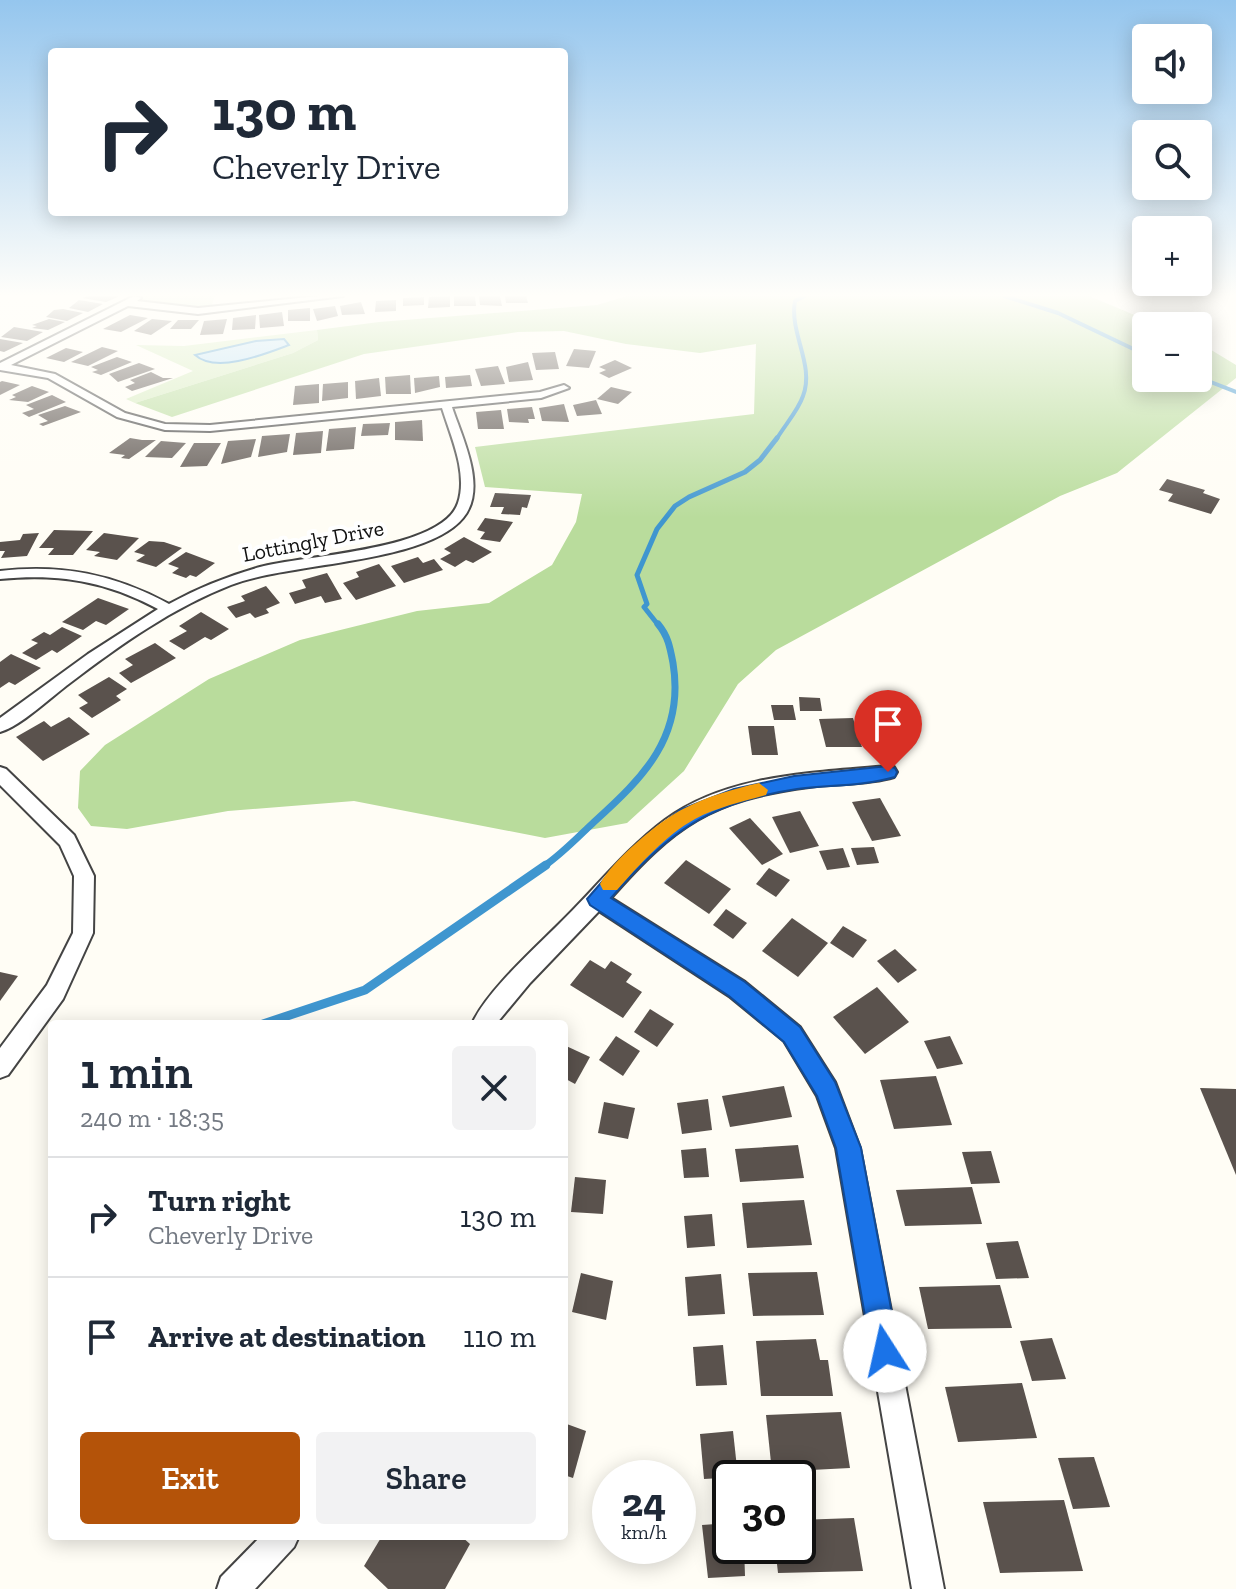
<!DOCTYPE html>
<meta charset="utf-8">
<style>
:root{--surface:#fff;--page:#f2f2f3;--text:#1f2937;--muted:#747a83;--line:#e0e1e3;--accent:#b45309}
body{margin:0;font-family:"Zilla Slab",serif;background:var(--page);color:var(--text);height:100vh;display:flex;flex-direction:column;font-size:30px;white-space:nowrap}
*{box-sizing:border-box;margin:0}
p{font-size:26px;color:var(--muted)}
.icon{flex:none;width:44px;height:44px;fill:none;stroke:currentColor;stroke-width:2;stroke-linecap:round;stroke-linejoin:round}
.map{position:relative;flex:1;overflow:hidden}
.side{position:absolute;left:48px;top:1020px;width:520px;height:520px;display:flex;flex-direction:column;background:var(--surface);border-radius:8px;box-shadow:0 4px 20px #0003}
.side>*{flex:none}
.top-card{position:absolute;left:48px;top:48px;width:520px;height:168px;border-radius:8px;box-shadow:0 4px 20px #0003;background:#fff;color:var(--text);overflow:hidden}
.fabs{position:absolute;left:1132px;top:24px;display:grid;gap:16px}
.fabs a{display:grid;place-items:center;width:80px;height:80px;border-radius:8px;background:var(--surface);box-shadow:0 4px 20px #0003;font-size:40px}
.speed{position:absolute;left:592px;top:1460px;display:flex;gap:16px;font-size:40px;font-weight:700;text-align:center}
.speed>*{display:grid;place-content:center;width:104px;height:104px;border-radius:50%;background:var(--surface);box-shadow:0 4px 20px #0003;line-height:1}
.speed small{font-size:20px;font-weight:400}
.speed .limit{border:4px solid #111;border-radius:12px;background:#fff;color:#111}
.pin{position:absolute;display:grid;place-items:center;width:68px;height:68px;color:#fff;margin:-82px -34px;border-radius:50% 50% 50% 0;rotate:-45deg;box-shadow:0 0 8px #0007}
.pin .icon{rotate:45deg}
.me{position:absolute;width:88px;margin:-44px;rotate:350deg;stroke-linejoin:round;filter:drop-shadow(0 0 6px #0008)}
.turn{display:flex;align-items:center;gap:28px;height:168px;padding:0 32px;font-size:36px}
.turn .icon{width:104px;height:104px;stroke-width:2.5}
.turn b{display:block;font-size:56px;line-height:68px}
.round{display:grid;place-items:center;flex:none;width:84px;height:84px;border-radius:8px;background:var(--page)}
.head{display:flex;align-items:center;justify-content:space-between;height:136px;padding:0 32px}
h1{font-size:48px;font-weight:600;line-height:60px}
.primary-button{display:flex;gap:16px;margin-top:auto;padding:16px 32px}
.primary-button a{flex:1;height:92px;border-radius:8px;background:var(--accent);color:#fff;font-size:32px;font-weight:600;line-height:92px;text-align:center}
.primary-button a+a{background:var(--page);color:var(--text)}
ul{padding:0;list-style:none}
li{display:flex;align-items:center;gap:24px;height:120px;padding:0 32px;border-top:2px solid var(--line)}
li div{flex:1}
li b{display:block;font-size:30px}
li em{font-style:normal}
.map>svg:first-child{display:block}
.green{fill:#d5ebbd;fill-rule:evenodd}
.forest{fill:#b9dc9c}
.water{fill:#b9e0f7;stroke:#3f96cf;stroke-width:2}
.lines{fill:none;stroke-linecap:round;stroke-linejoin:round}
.stream-far3{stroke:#3f96cf;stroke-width:4}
.stream-far2{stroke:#3f96cf;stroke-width:5}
.stream-far1{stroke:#3f96cf;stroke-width:7}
.stream{stroke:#3f96cf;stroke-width:9}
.building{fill:#5a524d}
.minor-casing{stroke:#444;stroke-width:4}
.minor{fill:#fff;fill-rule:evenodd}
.route{fill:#1a73e8;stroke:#114b97;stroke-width:2}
.slow{fill:#f59e0b}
.labels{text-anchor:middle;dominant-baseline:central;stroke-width:8;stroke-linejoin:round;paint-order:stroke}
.far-street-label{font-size:22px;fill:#111;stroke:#fff}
</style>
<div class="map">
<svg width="1236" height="1589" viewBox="0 0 1236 1589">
<rect width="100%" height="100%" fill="#fffdf5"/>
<!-- green -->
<g class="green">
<path d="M144 296H215L210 310 127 303Z"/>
<path d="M317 330 318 340 293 353 135 403 126 399 193 371 136 345 184 346ZM256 341 286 347C261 354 217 374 195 356Z"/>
</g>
<!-- forest -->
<path class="forest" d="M627 296H1089L1161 326H1146V378H1198V342L1236 365V378L1117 473 1060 496 776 650 738 684 684 771 627 823 545 838 354 801 228 811 127 829 91 826 78 808 80 771 105 745 209 679 300 640 417 611 489 603 552 565 576 522 582 494 485 487 475 447 754 414 756 344 700 353 626 344 564 331 518 332 364 354 172 417 135 403 293 353 318 340 317 330 379 322 597 305Z"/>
<!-- water -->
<path class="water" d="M284 339 289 345C265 354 216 374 195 355L256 341Z"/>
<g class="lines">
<!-- stream-far3 -->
<g class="stream-far3">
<path d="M1004 296 1058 313 1146 355"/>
<path d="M1198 377 1236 392"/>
<path d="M776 440C784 426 798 411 803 396 815 365 789 333 795 301L805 296"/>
</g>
<!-- stream-far2 -->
<path class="stream-far2" d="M659 626 644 607 647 604 637 575 657 529 675 506 689 497 745 472 760 460 777 438"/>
<!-- stream-far1 -->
<path class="stream-far1" d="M543 867C562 854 578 837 594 822 644 777 685 736 673 663 670 647 668 636 658 624"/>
<!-- stream -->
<path class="stream" d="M263 1024 365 990 546 865"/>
</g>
<!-- building -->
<g class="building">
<path d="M88 296H118V297L106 302 82 298Z"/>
<path d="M450 296V307L428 308 429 297Z"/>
<path d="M454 296H475L476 306H454Z"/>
<path d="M479 296H500L502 306 480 305Z"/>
<path d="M505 296H526L528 303H506Z"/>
<path d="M424 297V305L403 306V298Z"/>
<path d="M79 300 103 304 88 312 69 308Z"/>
<path d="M396 300V311L375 312 376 301Z"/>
<path d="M361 302 365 314 342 315 340 306Z"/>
<path d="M335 306 338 316 317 321 313 309Z"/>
<path d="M310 308V321H288V310Z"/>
<path d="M63 309 83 313 67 321 46 317 54 310Z"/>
<path d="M282 312 284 326 260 328 259 315Z"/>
<path d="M130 315 148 318 121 332 103 329Z"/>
<path d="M256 315 255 329 232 330 233 318Z"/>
<path d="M49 319 65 322 48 330 32 328 37 326 32 325Z"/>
<path d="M152 319 172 321 151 335 134 331Z"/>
<path d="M227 319 223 334 200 335 204 321Z"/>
<path d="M178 320H199L191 329H170Z"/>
<path d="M14 327 43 332 27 341 1 337Z"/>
<path d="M0 339 23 343 4 352 0 351Z"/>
<path d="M102 347 118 351 88 366 71 362Z"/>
<path d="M66 348 83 352 64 362 46 358Z"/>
<path d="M574 349 596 351 589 368 566 366Z"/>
<path d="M555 352 559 369 536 370 532 353Z"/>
<path d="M117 357 132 362 101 375 92 372 98 370 91 367Z"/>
<path d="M615 360 632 368 609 378 599 373 606 370 599 367Z"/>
<path d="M528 362 533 380 509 382 506 367Z"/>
<path d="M139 363 155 369 118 382 109 374Z"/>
<path d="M498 366 505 384 481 386 475 369Z"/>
<path d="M151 372 163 378H173L132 391 125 387 135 383 130 380Z"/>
<path d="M410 375 411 394H386L385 377Z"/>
<path d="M470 375 472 386 446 388 445 377Z"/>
<path d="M439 376 440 387 415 393 414 378Z"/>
<path d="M379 378 381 396 356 399 355 381Z"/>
<path d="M0 382 2 381 20 385 0 395Z"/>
<path d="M348 382V398L322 401 323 384Z"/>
<path d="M319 384V403L293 405 295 386Z"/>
<path d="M32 386 49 392 28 402 9 400 16 397 12 395Z"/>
<path d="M611 387 632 392 618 404 597 399Z"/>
<path d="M52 395 66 402 29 417 22 413 34 409 26 405Z"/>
<path d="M596 400 602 414 577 416 573 405Z"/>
<path d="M564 404 569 422 542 421 539 408Z"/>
<path d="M65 406 81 412 43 426 39 424 48 421 38 415Z"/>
<path d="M532 407 535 419H528L529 423 509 422 507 409Z"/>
<path d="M501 410 504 429H478L476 412Z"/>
<path d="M422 420 423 441 395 440V422Z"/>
<path d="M390 423 388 435 361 436 363 424Z"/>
<path d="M356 427 354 449 326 451 329 429Z"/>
<path d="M323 431 321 453 293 455 296 433Z"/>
<path d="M290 434 287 452 258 457 262 436Z"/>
<path d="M130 438 142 440H156L129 459 121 458 125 455 109 453Z"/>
<path d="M256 439 251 457 221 464 228 441Z"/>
<path d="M161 441 186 443 172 458 145 457Z"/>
<path d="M194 443H221L207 466 180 467Z"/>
<path d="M1167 479 1205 490 1203 493 1220 499 1211 514 1168 501 1173 494 1159 490Z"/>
<path d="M495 493 531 495 527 508 522 507 520 515 501 514 504 507H490Z"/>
<path d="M485 518 513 522 500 542 480 539 485 532 477 530Z"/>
<path d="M54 530 93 531 73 555H48L54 548H39Z"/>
<path d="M39 533 27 556 1 558 5 551H0V542L20 540 23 534Z"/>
<path d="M104 533 139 538 117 560 94 556 100 552 86 550Z"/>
<path d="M464 537 492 552 473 563 466 560 455 567 440 559 451 553 444 549Z"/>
<path d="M149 541 164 542 182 548 156 567 136 561 145 555 134 552Z"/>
<path d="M186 552 215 563 196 577 190 575 186 578 172 573 179 568 168 564Z"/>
<path d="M418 557 423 563 434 559 443 570 404 583 391 566Z"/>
<path d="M379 564 396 586 356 600 343 583 359 577 356 572Z"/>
<path d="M327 573 342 599 325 603 321 596 295 604 289 593 306 588 302 580Z"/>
<path d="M266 586 280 603 266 609 269 613 255 618 250 613 236 618 227 607 245 601 241 596Z"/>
<path d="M98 598 129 609 106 625 96 621 83 630 62 622Z"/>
<path d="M201 612 229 629 211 640 205 637 184 650 169 641 187 631 179 626Z"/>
<path d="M62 627 82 636 57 653 52 650 36 660 22 653 38 643 31 640 44 632 50 635Z"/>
<path d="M155 643 176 658 131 683 119 673 133 665 125 659Z"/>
<path d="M11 654 41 668 15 685 9 682 0 688V662Z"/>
<path d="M109 677 127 689 116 696 121 700 92 718 79 708 88 703 78 695Z"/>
<path d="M799 697 820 698 822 711H800Z"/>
<path d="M771 705H793L796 720H774Z"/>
<path d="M69 717 90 734 43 761 16 737 44 721 51 727Z"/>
<path d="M853 718 862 747H826L819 719Z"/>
<path d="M748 726H774L778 755H752Z"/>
<path d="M880 798 901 836 872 841 852 802Z"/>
<path d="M800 811 819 846 790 853 772 817Z"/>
<path d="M750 818 783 854 762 865 729 828Z"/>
<path d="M874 847 879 863 857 865 851 848Z"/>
<path d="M843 848 850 867 827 870 819 851Z"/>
<path d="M686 860 731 889 709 914 664 883Z"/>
<path d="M769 868 790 880 776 897 756 884Z"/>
<path d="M726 909 747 923 733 939 713 925Z"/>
<path d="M792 918 828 943 798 977 762 951Z"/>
<path d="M843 926 867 940 853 958 830 943Z"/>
<path d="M895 949 917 970 898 983 877 961Z"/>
<path d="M590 960 605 969 611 961 632 974 626 982 642 992 623 1018 570 985Z"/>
<path d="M0 972 18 976 0 1001Z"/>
<path d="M877 987 909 1022 865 1054 833 1017Z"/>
<path d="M650 1009 674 1024 657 1047 634 1032Z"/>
<path d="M616 1036 640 1051 623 1076 599 1060Z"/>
<path d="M950 1036 963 1064 937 1069 924 1041Z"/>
<path d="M564 1045 590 1057 575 1084 564 1078Z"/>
<path d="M936 1076 952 1125 894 1129 880 1080Z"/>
<path d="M784 1086 792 1117 730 1127 722 1096Z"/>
<path d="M1200 1088 1236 1089V1175Z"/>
<path d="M708 1099 712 1130 682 1134 677 1103Z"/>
<path d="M604 1102 635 1108 628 1139 598 1133Z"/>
<path d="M798 1145 804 1178 740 1182 735 1149Z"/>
<path d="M706 1148 709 1177 684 1178 681 1150Z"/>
<path d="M991 1151 1000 1183 971 1184 962 1152Z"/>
<path d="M575 1177 606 1180 603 1214 571 1212Z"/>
<path d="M972 1187 982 1224 905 1226 896 1190Z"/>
<path d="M804 1200 812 1245 747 1248 742 1203Z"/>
<path d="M712 1214 715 1246 687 1248 684 1216Z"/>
<path d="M1018 1241 1029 1278 996 1279 986 1243Z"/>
<path d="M817 1272 824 1315 753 1316 748 1273Z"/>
<path d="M581 1273 613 1281 606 1320 572 1312Z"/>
<path d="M721 1274 725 1314 688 1316 685 1277Z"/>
<path d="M1000 1285 1012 1328 928 1329 919 1287Z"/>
<path d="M1052 1338 1066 1379 1032 1381 1020 1341Z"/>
<path d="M816 1339 820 1360H828L833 1396H761L756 1341Z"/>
<path d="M723 1345 727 1385 696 1386 693 1347Z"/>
<path d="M1022 1383 1037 1438 958 1442 945 1387Z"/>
<path d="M841 1412 850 1468 772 1472 766 1415Z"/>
<path d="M564 1423 586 1431 573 1478 564 1475Z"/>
<path d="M733 1431 738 1477 704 1479 700 1434Z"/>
<path d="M1094 1457 1110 1507 1073 1509 1058 1458Z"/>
<path d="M1064 1500 1083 1571 1000 1573 983 1502Z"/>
<path d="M854 1518 863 1571 778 1573 775 1546H798V1520Z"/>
<path d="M730 1523V1546H744L745 1576 708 1578 702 1525Z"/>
<path d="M382 1536H461L470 1544 445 1589H388L364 1566Z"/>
</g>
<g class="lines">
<defs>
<g id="minor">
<path d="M134 296 141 298 137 301 198 308 318 296H343L198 314 128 306 11 365 55 374 125 413 165 424 210 425 540 392 564 385 569 388 541 398 452 407C462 438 488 488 463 518 425 564 290 562 231 585 172 608 120 645 70 683 51 697 21 726 0 732V718L88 654 158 609C106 581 58 573 0 579V571C61 564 114 574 169 604 198 588 228 576 260 567 303 555 442 551 458 503 468 473 451 437 442 408L210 431 165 430 117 417 48 378 0 370V363Z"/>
<path d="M888 766 894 767 897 772 894 777C868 785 836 783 809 787 711 800 675 825 611 898L745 982 800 1027 835 1082 860 1148 944 1589H912L836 1148 817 1096 784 1041 729 996 599 911 530 983 496 1024H472C486 992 534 949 560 923 595 889 626 849 665 820 727 774 814 773 888 766Z"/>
<path d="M0 767 6 769 74 835 94 876 93 933 63 999 8 1075 0 1078V1048L47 985 73 933 74 876 60 845 0 785Z"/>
<path d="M261 1536H299L294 1547 255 1589H217L221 1577Z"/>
</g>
</defs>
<!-- minor casing -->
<use href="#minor" class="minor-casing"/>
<!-- minor -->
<use href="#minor" class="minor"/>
</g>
<!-- sky -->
<linearGradient id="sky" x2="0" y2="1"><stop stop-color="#95c6ee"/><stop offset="0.57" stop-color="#fffefa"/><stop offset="1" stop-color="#fffefa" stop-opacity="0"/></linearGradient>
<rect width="1236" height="518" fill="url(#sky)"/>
<!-- route -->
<path class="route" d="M888 766 895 768 897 772 895 777C864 786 829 785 797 789 709 802 668 832 611 898L745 982 800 1027 835 1082 861 1148 899 1351 895 1361 885 1365 875 1361 871 1351 836 1148 817 1096 784 1042 729 996 590 905 587 899 627 853 680 810 734 789 794 776Z"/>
<!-- slow -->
<path class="slow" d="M759 783 768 790 766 795C742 802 718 807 695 819 666 835 639 865 617 890H603L600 884C612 861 659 821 683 809 706 797 733 789 759 783Z"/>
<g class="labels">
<!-- far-street labels -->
<g class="far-street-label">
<text transform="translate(313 541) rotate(-11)">Lottingly Drive</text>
</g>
</g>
</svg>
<div class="fabs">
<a><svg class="icon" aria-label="sound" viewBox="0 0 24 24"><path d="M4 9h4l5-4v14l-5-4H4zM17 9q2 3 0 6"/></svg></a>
<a><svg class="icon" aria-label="search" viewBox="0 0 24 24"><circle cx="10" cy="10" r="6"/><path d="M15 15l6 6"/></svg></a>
<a>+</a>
<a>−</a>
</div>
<div class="speed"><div>24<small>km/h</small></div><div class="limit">30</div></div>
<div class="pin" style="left:888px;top:772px;background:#d93025"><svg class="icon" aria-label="arrive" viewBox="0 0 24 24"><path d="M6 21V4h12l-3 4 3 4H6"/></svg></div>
<svg class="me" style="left:885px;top:1351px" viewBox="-20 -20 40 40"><circle r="19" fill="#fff"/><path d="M0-13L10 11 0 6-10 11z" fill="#1a73e8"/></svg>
<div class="top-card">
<div class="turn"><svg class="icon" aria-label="right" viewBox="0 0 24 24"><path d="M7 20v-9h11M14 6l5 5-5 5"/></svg><div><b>130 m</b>Cheverly Drive</div></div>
</div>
<section class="side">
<div class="head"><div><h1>1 min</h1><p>240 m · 18:35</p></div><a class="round"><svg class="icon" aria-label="close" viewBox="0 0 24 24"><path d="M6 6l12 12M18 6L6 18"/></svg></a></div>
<ul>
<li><svg class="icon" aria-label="right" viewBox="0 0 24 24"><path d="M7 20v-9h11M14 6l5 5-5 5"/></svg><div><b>Turn right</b><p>Cheverly Drive</p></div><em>130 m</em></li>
<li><svg class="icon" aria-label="arrive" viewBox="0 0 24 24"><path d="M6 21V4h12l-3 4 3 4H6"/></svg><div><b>Arrive at destination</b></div><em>110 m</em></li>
</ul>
<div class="primary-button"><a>Exit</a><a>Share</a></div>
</section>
</div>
